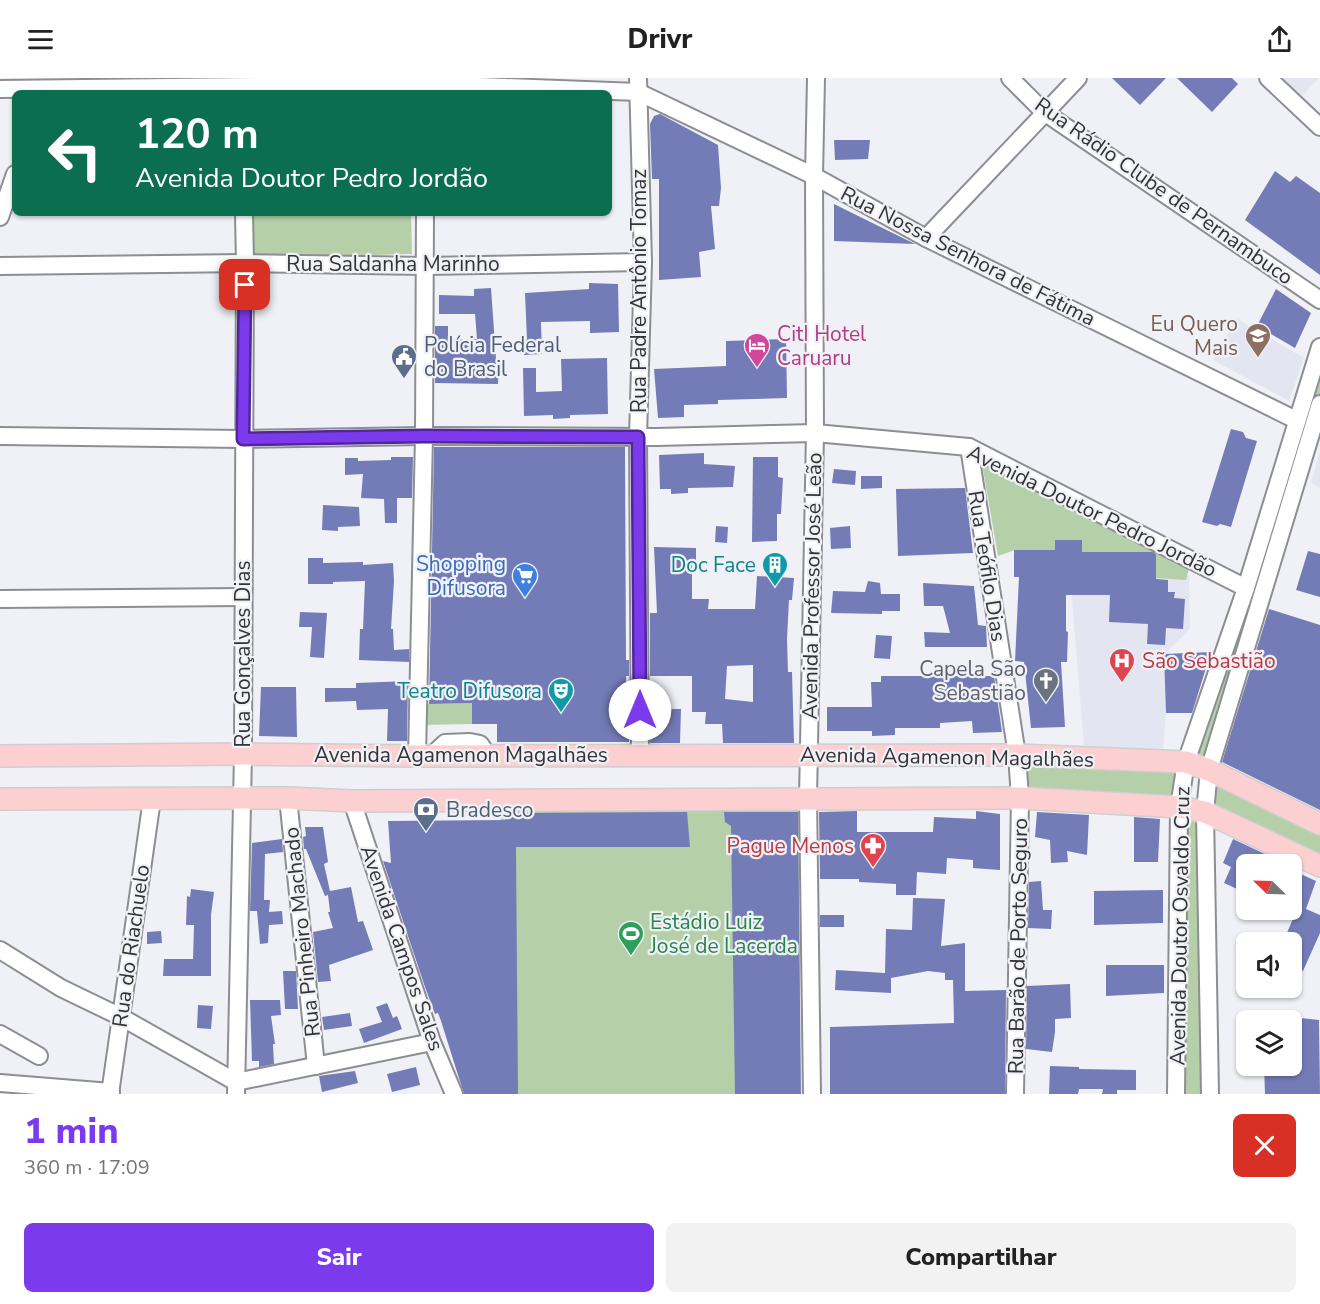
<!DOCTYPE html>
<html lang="pt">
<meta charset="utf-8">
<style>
:root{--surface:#fff;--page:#f2f2f2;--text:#222;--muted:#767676;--accent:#7c3aed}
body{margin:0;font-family:"Nunito Sans",sans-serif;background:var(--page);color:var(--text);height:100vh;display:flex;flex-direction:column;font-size:22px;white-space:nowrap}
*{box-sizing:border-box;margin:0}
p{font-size:20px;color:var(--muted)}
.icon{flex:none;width:33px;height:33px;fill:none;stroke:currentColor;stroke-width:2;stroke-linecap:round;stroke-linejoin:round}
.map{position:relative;height:1016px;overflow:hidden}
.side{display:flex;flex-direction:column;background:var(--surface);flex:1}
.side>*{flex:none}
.top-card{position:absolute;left:12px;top:12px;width:600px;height:126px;border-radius:9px;box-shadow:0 2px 4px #0004;background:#0b6e4f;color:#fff;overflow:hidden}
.needle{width:39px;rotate:293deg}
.tools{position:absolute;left:1236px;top:776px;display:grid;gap:12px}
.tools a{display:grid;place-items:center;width:66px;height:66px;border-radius:9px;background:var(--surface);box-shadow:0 2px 4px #0004;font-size:30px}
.pin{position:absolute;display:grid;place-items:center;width:51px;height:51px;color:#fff;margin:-26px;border-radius:12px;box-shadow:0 3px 9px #0006}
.me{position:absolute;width:66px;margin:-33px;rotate:0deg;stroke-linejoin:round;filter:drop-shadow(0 0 4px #0008)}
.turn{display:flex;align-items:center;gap:21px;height:126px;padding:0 24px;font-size:27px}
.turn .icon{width:78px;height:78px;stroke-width:2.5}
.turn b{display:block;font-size:42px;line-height:51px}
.round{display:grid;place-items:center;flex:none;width:63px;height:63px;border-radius:9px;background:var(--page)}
.head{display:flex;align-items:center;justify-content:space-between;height:102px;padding:0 24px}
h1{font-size:36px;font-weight:800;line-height:45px;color:var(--accent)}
.primary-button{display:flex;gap:12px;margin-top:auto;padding:12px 24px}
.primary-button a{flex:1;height:69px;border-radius:9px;background:var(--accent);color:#fff;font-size:24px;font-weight:800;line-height:69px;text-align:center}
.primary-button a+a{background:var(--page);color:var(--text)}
header{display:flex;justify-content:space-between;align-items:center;height:78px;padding:0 24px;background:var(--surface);font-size:27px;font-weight:800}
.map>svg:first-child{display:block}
.built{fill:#e3e5f1}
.green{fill:#b5cfa9}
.building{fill:#747cb8;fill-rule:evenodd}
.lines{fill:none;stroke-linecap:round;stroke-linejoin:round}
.minor-casing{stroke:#8d8e93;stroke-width:20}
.major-casing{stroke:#cececf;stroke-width:24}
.minor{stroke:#fff;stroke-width:16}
.major{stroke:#fcd0d1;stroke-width:21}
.route-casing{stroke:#51269a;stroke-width:15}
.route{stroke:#7c3aed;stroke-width:10}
.labels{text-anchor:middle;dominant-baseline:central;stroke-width:4.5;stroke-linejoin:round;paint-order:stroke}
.street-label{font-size:21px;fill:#333335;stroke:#f0f1f6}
.education-label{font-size:21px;fill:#785e54;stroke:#f0f1f6;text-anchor:end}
.hotel-label{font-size:21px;fill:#b23c85;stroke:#f0f1f6;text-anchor:start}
.service-label{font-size:21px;fill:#4e5e75;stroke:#f0f1f6;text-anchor:start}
.shop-label{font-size:21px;fill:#366cbe;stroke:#f0f1f6;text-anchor:end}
.culture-label{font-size:21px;fill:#0d838f;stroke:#f0f1f6;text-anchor:end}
.health-label{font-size:21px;fill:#be3a42;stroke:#f0f1f6;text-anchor:start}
.worship-label{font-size:21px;fill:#5b616d;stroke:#f0f1f6;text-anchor:end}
.leisure-label{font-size:21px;fill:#27864d;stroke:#f0f1f6;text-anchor:start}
</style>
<header><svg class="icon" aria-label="menu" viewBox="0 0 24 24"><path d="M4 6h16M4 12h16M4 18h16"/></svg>Drivr<svg class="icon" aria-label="share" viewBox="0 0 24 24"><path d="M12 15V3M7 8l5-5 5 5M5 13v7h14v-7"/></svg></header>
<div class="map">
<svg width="1320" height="1016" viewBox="0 0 1320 1016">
<rect width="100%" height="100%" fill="#f0f1f6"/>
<!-- built -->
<g class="built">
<path d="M1278 0H1319L1299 21Z"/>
<path d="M1236 240 1304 280 1289 323 1213 282Z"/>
<path d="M1320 373V410L1311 405Z"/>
<path d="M1069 485 1189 497 1190 551 1164 576 1166 635 1163 672 1084 668Z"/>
</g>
<!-- green -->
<g class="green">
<path d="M245 135H411L412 176 247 180Z"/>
<path d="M1320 274V319L1206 689 1195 683Z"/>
<path d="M981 380 1190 487 1186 502 1156 500V475L1082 474V462H1055V472H1015L998 478Z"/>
<path d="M472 625V646L423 647V626Z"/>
<path d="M1028 688 1179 692 1170 719 1027 711Z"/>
<path d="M1211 703 1320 755V781L1210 729Z"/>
<path d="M505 729 799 731 800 1016H500L463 843Z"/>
<path d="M1182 733 1201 738 1205 1016H1183Z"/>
</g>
<!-- building -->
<g class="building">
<path d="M1112 0H1166L1140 27Z"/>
<path d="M1177 0H1232L1238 6 1212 34Z"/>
<path d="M660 36 718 67 721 110 719 128H711L715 171 699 174 701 199 659 202V101H652L650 46 654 38Z"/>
<path d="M834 62H870L868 81 835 82Z"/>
<path d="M1275 93 1290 104 1296 98 1320 115V197L1245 142Z"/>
<path d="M834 126 915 166 834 163Z"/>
<path d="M589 205 618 206 619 254 590 255V243L541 244 542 276 524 277V262H527L525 215 589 211Z"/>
<path d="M491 210 496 281H499L498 306 435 305V248H448V262L477 261 475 236H439V217L474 218V211Z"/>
<path d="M1276 211 1311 235 1295 270 1257 248Z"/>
<path d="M786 261 787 320 718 322V326L684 327V339L658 340 654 291 726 288V263Z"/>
<path d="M607 280 608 336 570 337V340L553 341V337L524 338 523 290H536V314L562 313 561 281Z"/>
<path d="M1231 351 1243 354 1246 360 1257 363 1231 449 1220 446 1217 448 1202 444Z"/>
<path d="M434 369H625L626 582H629V598H626V631H629V664H497V646H472V625L429 626Z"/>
<path d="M704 375V386L735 388 733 409 688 410V415L671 416V411H660L659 377Z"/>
<path d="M391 379H413L412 420H397V445H385L384 421 361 420 363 396 345 397V380H358V383L391 382Z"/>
<path d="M753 379H778V399L783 400 781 436H777V463L752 464Z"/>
<path d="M834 391 856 393 855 407 832 405Z"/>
<path d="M861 398H882V410L861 411Z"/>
<path d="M965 410 973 475 898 478 896 411Z"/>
<path d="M323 427 359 429 360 448 338 449V453L322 452Z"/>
<path d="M716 448 728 449 727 465 715 464Z"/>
<path d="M850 448 851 470 831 471 830 450Z"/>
<path d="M1055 462H1082V474H1153L1156 476V501L1168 502V514H1175L1174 520 1185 521 1183 551 1166 550 1165 567 1147 566 1148 546 1109 544 1110 517H1066V553L1068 554 1067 584H1061L1065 649 1031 650 1024 584 1015 583 1019 499H1014V472H1055Z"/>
<path d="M654 469 696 470V484L692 483V521H709L708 531H755L757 498 794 500 792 522H789L787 561 788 594H792L794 665H723L722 646H705L706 634H692V598H650V535H657ZM753 587V624L725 621 727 588Z"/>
<path d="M1308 473 1320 476V519L1296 512Z"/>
<path d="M308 480H323V485L363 484V487L393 485 394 503 391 551H393L394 572 409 571V584L359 582 360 551H363L365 503 333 504V506H308Z"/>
<path d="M868 503 880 505 881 516H900V533H882V536L831 535 833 513 865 514Z"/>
<path d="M923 505 974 508 978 547 986 548 987 569H925L924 554 950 555 943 528H924Z"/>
<path d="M1269 531 1320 547V732L1222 684Z"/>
<path d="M300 534 327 535 324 580 310 579 312 549H299Z"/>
<path d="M876 557 892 558 890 581 874 580Z"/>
<path d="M1211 574 1192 635H1166L1164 576Z"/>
<path d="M881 598H994L1002 654 973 655 972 643 940 645V650H895V657L872 658V653H827V629H872L871 604H881Z"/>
<path d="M408 603 407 663H387L388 631 357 632 356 623 325 624V610H356V605Z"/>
<path d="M261 609H296L297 659 259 658Z"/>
<path d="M650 631H681L680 665H650Z"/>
<path d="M857 733V754H933L934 739 976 741V733L1000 736V792L973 790V782L947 780 946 796 917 794 916 817H896V806L859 804V801H820L819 734Z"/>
<path d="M687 734 690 769H516L518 1016H464L441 943 438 935 435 936 425 909 383 783 391 785 388 743 505 742 512 735Z"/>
<path d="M724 734H798L801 1016H735L731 748 725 744Z"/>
<path d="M1037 734 1089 737 1087 777 1067 773 1068 784 1051 785 1050 762 1035 759Z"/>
<path d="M1134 739 1160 741 1158 784H1134Z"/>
<path d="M305 749H323L328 784 324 786 330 813 351 809 358 844 363 843 373 872 329 887 331 903 318 904 313 854 333 850 328 834H330L328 817 325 818 306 771H304L303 759 306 758Z"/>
<path d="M282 761 283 774 265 776 264 822H270L269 834 282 833 283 846 269 847 268 865 260 866 257 833H250L252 765Z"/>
<path d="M1233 761 1265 776 1262 786H1246V815L1224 805 1231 789 1223 785Z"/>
<path d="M1292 792 1316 803 1306 831 1320 837V855L1303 893 1292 887V864H1283L1295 836 1292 834Z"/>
<path d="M1041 803 1043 832H1052L1051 851 1028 850 1029 804Z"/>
<path d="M191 811 214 814 211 837V898H163L164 881H193L194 847H186L187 818 190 819Z"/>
<path d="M1163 812V845L1094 847V813Z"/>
<path d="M913 820 945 821 941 868 965 865V913L1006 912 1005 1016H830V949L954 945 953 902H945V895L928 893 891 900V915L835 912 836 892 885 895 886 851 912 852Z"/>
<rect x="820" y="837" width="24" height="12"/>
<path d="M161 853 162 865 147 866V854Z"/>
<path d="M1106 887H1164V915L1106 918Z"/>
<path d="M283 893H296L298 931H285Z"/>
<path d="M1070 906 1071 940 1055 941V954L1052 974 1026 971 1027 908Z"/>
<path d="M250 922H280L281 937 271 938 275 966H273L274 986 259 989V983H252Z"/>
<path d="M387 925 393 940 397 938 402 951 364 965 359 951 382 944 376 929Z"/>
<path d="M198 927 213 928 211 951 197 950Z"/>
<path d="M350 935 352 948 324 952 322 939Z"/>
<path d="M1292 939 1319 942 1320 1016H1265L1264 987H1292Z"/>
<path d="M1050 988 1079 989V991L1136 992V1012H1117V1016H1102L1103 1011H1079L1078 1016H1049Z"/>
<path d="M416 989 420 1007 392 1014 387 996Z"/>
<path d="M355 993 358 1005 322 1014 319 998Z"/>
</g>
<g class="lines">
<defs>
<g id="minor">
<path d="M638 0 643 184 638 359 640 678"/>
<path d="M1010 0 1044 34 1320 222"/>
<path d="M1268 0 1320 49"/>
<path d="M0 11 426 6 638 14 814 98 926 160 1296 342"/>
<path d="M0 139 15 96"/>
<path d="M926 160 1078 0"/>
<path d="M0 188 245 185 425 188 643 184"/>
<path d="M0 358 243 361 424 358 657 359 815 355 969 369 1246 510"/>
<path d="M969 369 1017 677 1020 720 1015 1016"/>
<path d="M0 521 243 519"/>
<path d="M417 678 424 358 425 135"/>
<path d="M431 678 445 665 470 664 480 666 488 678"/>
<path d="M288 720 316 988"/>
<path d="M352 723 432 964 454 1016"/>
<path d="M0 872 61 910 121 939 236 1004 432 964"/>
<path d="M0 956 39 978"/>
<path d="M0 1005 111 1014"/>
<path d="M110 1016 152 721"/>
<path d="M236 1016 243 676 245 185 244 135"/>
<path d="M812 1016 808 720 815 355 814 98 816 0"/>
<path d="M1176 1016 1179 729 1186 684 1246 510 1320 269"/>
<path d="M1210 1016 1205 734 1209 692 1320 326"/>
</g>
<g id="major">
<path d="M0 678 243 676 417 678 1017 677 1186 684 1209 692 1320 746"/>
<path d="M0 721 288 720 352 723 1020 720 1179 729 1205 734 1320 788"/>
</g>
</defs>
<!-- minor casing -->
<use href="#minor" class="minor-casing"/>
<!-- major casing -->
<use href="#major" class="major-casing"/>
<!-- minor -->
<use href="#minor" class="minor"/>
<!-- major -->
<use href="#major" class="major"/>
</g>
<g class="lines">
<defs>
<path id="route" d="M245 207 243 361 424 358 638 359 640 632"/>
</defs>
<!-- route casing -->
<use href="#route" class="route-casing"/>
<!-- route -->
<use href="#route" class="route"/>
</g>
<!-- icons -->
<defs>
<symbol id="school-pin" viewBox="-11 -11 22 30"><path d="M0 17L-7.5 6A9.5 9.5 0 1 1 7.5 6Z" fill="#8d6e63" stroke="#f0f1f6"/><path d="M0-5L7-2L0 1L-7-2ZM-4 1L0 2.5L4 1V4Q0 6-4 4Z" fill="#fff"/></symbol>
<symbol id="hotel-pin" viewBox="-11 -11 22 30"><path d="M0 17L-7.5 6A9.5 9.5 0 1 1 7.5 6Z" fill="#d1479c" stroke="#f0f1f6"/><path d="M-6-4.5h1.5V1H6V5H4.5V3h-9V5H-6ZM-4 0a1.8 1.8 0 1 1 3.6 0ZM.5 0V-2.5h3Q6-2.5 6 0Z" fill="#fff"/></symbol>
<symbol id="civic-pin" viewBox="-11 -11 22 30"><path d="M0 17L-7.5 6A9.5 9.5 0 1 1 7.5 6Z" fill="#5c6f8a" stroke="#f0f1f6"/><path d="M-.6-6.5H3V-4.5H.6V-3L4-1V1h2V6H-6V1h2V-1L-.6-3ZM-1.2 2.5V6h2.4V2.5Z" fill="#fff"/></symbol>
<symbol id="building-pin" viewBox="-11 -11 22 30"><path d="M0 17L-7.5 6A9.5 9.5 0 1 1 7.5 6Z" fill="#0f9aa8" stroke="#f0f1f6"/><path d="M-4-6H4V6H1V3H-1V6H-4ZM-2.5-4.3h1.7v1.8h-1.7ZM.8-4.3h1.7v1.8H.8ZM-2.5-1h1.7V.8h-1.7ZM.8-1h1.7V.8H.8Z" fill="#fff"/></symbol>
<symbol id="supermarket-pin" viewBox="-11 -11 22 30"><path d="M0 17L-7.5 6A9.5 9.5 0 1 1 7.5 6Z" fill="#3f7fe0" stroke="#f0f1f6"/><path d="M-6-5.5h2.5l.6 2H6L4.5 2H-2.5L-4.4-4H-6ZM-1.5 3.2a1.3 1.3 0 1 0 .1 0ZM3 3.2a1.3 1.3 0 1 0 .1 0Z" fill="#fff"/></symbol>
<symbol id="hospital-pin" viewBox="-11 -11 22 30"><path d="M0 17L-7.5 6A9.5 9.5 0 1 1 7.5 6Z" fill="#e0444e" stroke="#f0f1f6"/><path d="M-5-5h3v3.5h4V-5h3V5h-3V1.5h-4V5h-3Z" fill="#fff"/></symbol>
<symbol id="church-pin" viewBox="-11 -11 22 30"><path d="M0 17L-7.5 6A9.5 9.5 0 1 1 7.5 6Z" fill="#6b7280" stroke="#f0f1f6"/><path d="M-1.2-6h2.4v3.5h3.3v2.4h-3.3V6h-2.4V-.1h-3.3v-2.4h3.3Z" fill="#fff"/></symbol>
<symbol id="theatre-pin" viewBox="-11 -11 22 30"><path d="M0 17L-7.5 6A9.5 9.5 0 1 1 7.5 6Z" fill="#0f9aa8" stroke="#f0f1f6"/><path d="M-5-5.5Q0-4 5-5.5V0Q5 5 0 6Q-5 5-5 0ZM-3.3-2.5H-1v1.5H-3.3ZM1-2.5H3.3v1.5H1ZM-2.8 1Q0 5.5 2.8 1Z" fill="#fff"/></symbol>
<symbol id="bank-pin" viewBox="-11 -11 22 30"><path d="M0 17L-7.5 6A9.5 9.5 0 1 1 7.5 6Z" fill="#5c6f8a" stroke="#f0f1f6"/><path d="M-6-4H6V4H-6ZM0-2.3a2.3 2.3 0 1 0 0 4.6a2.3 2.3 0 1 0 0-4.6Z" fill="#fff"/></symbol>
<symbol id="pharmacy-pin" viewBox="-11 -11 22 30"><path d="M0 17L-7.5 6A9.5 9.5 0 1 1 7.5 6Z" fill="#e0444e" stroke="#f0f1f6"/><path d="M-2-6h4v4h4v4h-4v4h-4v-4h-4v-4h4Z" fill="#fff"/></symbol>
<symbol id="stadium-pin" viewBox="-11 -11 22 30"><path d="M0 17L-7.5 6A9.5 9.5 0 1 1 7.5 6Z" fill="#2e9e5b" stroke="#f0f1f6"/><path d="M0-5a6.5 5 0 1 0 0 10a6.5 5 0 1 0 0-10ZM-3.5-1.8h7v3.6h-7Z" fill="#fff"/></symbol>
</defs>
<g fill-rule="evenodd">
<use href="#school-pin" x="1243" y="243" width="30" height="40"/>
<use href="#hotel-pin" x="742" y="253" width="30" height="40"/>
<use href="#civic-pin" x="389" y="264" width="30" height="40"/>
<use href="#building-pin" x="760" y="472" width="30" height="40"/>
<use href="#supermarket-pin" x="510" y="483" width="30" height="40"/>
<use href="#hospital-pin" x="1107" y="568" width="30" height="40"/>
<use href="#church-pin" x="1031" y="588" width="30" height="40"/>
<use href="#theatre-pin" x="546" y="598" width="30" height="40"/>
<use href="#bank-pin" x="411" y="717" width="30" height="40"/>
<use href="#pharmacy-pin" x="858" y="753" width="30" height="40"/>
<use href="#stadium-pin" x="616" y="841" width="30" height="40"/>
</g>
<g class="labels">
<!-- street labels -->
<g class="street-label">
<text transform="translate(1164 113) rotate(35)">Rua Rádio Clube de Pernambuco</text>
<text transform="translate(968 178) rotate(27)">Rua Nossa Senhora de Fátima</text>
<text x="393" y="186">Rua Saldanha Marinho</text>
<text transform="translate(639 213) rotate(-90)">Rua Padre Antônio Tomaz</text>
<text transform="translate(1092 433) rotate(26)">Avenida Doutor Pedro Jordão</text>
<text transform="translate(987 488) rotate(81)">Rua Teófilo Dias</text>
<text transform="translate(812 508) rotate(-89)">Avenida Professor José Leão</text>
<text transform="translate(243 576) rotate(-90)">Rua Gonçalves Dias</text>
<text x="461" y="677">Avenida Agamenon Magalhães</text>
<text transform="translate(947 679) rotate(1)">Avenida Agamenon Magalhães</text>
<text transform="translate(1180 848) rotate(-89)">Avenida Doutor Osvaldo Cruz</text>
<text transform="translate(302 854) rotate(-96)">Rua Pinheiro Machado</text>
<text transform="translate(131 868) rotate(-82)">Rua do Riachuelo</text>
<text transform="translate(1018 868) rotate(-89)">Rua Barão de Porto Seguro</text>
<text transform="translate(402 870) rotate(71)">Avenida Campos Sales</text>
</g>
<!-- education labels -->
<g class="education-label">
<text x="1238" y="246">Eu Quero<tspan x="1238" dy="24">Mais</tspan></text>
</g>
<!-- hotel labels -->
<g class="hotel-label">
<text x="777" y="256">CitI Hotel<tspan x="777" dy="24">Caruaru</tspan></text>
</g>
<!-- service labels -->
<g class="service-label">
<text x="424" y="267">Polícia Federal<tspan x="424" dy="24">do Brasil</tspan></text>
<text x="446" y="732">Bradesco</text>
</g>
<!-- shop labels -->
<g class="shop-label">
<text x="506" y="486">Shopping<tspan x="506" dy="24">Difusora</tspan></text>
</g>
<!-- culture labels -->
<g class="culture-label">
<text x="756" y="487">Doc Face</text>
<text x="542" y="613">Teatro Difusora</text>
</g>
<!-- health labels -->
<g class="health-label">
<text x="1142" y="583">São Sebastião</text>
<text x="854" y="768" text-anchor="end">Pague Menos</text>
</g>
<!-- worship labels -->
<g class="worship-label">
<text x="1026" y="591">Capela São<tspan x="1026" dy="24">Sebastião</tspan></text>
</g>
<!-- leisure labels -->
<g class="leisure-label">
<text x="650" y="844">Estádio Luiz<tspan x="650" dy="24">José de Lacerda</tspan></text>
</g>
</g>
</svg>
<div class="tools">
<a><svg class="needle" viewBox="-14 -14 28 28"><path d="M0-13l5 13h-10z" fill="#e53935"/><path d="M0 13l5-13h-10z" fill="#767676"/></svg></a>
<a><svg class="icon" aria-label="sound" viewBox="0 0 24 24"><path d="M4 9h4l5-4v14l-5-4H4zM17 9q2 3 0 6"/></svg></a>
<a><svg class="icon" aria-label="layers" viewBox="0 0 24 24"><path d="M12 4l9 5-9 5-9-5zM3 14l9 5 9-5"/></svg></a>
</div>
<div class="pin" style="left:245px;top:207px;background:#d93025"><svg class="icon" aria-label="arrive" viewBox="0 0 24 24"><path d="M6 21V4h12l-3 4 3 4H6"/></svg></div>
<svg class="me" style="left:640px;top:632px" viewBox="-20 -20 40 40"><circle r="19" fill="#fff"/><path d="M0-13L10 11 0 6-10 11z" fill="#7c3aed"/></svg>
<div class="top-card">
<div class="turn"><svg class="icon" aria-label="left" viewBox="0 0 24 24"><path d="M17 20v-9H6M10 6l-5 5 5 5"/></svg><div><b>120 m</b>Avenida Doutor Pedro Jordão</div></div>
</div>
</div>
<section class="side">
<div class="head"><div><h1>1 min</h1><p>360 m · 17:09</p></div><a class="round" style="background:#d93025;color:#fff"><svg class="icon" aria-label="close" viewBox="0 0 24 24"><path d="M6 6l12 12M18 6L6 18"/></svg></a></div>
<div class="primary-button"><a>Sair</a><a>Compartilhar</a></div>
</section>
